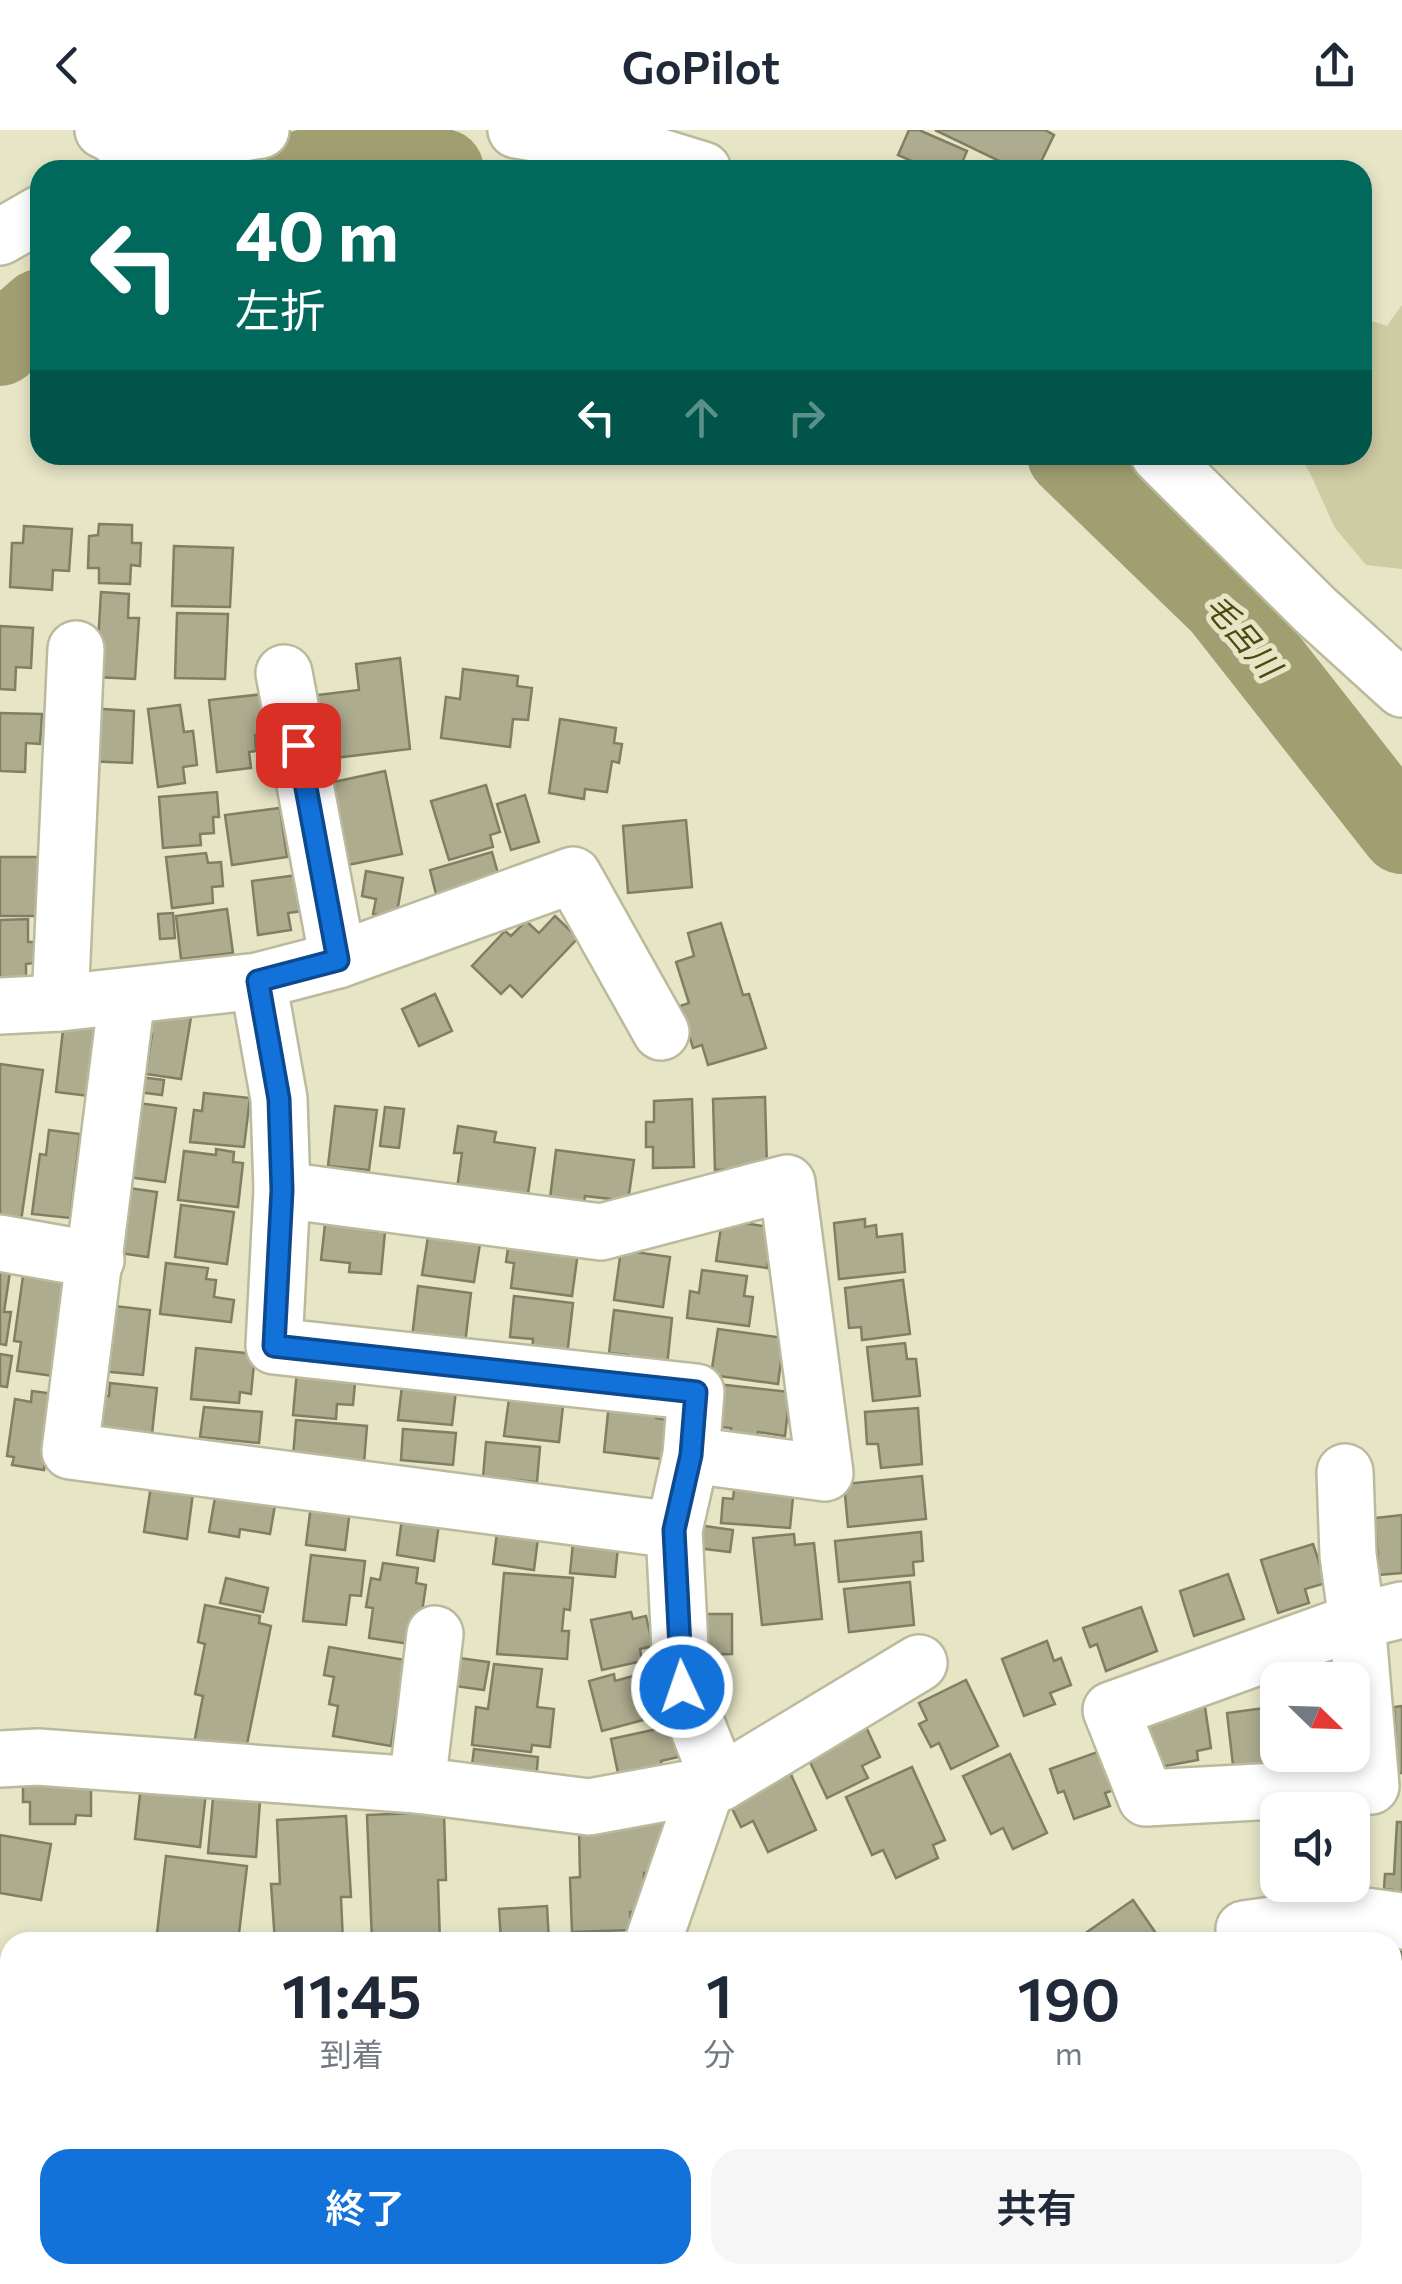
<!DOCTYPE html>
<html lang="ja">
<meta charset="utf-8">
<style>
:root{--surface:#fff;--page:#f6f6f7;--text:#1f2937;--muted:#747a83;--accent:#1371da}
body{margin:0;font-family:Commissioner,"Noto Sans JP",sans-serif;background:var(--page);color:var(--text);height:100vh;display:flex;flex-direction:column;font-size:38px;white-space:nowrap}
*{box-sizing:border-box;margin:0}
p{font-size:32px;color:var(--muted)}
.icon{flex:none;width:55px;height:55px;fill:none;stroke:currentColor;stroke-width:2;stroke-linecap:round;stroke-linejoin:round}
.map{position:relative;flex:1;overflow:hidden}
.panel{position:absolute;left:0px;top:1802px;width:1402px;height:352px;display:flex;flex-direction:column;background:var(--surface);border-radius:30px 30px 0 0;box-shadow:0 5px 15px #0003}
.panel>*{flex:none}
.top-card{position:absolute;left:30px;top:30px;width:1342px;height:305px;border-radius:30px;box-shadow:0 5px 15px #0003;background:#00695c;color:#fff;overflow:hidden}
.needle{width:65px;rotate:113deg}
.tools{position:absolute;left:1260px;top:1532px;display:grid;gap:20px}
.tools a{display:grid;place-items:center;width:110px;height:110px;border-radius:20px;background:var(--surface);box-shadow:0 5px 15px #0003;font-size:50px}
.pin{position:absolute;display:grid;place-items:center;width:85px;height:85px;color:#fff;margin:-42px;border-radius:20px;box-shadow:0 5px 15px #0006}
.me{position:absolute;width:110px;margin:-55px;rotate:357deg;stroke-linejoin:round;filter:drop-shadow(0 0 8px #0008)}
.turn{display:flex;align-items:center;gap:35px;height:210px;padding:0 40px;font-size:45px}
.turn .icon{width:130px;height:130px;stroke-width:2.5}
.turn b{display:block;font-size:70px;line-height:85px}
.lanes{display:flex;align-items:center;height:95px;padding:0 40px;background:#0003;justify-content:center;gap:50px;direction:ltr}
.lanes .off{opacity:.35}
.eta{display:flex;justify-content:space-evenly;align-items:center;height:170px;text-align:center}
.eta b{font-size:60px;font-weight:600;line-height:70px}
.cta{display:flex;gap:20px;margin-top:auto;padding:20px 40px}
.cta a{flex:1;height:115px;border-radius:30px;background:var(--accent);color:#fff;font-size:40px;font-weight:600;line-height:115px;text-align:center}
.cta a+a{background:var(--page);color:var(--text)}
header{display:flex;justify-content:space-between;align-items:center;height:130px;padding:0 40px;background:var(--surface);font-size:45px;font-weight:600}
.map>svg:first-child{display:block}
.green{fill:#cecca3}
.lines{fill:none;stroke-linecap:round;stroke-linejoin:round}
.river{stroke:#a19f71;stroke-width:82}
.building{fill:#adac8f;stroke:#807f63;stroke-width:2.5}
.minor-casing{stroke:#bbba9c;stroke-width:60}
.major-casing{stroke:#6e6c39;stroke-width:60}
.minor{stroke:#fff;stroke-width:55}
.major{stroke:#c1bf94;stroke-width:55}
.route-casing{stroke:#0c498e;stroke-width:25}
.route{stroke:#1371da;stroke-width:18}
.labels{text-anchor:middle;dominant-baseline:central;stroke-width:10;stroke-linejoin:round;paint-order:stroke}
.water-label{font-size:32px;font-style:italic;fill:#4d4910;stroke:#e6e5c6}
</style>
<header><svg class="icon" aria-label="back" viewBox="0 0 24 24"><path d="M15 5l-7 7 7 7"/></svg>GoPilot<svg class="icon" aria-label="share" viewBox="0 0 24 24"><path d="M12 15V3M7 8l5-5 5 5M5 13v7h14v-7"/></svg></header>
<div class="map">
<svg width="1402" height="2154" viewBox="0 0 1402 2154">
<rect width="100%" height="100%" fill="#e6e5c6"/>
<!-- green -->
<path class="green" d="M1402 175V439L1366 435 1335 398 1310 343 1299 325H1362L1363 183 1366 189 1387 196Z"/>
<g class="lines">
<!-- river -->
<g class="river">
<path d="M306 40 387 31 443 40"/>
<path d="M0 215 40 180"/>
<path d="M1068 325 1222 474 1402 703"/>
</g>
</g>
<!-- building -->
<g class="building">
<path d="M909 0H919L967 21 959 40H932L898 25Z"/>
<path d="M935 0H1045L1054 5 1037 40H1018Z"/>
<path d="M99 394 132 395V413H141L140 436 131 435 130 454 99 453V438H88L89 406 98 405Z"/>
<path d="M24 396 72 399 69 441 53 440 52 460 10 457 12 413H23Z"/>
<path d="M174 416 233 418 230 477 172 476Z"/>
<path d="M101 462 129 464 128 488H139L135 549 96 547Z"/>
<path d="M177 483 228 484 225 549 175 548Z"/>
<path d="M0 496 33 498 31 538 16 537 15 560 0 559Z"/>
<path d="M400 528 410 619 309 631 301 567 359 560 356 534Z"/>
<path d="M463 539 518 546 517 556 532 558 528 590 513 589 510 617 441 608 446 567 460 569Z"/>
<path d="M264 564 269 603 255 605 256 621 249 622 251 638 217 642 209 570Z"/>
<path d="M180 575 184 602 193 601 197 635 183 637 185 653 158 657 148 579Z"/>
<path d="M86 578 134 581 132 633 84 631Z"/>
<path d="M0 583 42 584 40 614 26 613 25 642 0 641Z"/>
<path d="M560 589 616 598 614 613 622 614 619 633 612 631 607 662 585 659 584 669 549 663Z"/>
<path d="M385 641 402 724 338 737 329 653Z"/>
<path d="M486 655 500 702 490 705 493 717 449 730 431 671Z"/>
<path d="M217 662 219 687H213L214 703 200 704 201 715 163 718 159 667Z"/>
<path d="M525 665 539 712 511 720 497 674Z"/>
<path d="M280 678 287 727 232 735 225 685Z"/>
<path d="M686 690 692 757 628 763 623 696Z"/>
<path d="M492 722 502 758 439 776 430 740Z"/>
<path d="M206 723 208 733 221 732 223 756 212 757 213 773 172 778 166 727Z"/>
<path d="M0 727H42L41 786H0Z"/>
<path d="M366 741 403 748 396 788 373 784 376 769 362 766Z"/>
<path d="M298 745 303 781 288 783 291 800 258 805 252 751Z"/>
<path d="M227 779 233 823 181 829 176 786Z"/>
<path d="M173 783 175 808 160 809 158 784Z"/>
<path d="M555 786 578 808 522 867 510 855 501 864 472 836 505 801 511 806 526 791 539 803Z"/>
<path d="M28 789V812H34V833L26 834V851H0V790Z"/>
<path d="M721 793 743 865 749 864 766 918 708 935 702 915 693 918 680 876 689 873 676 832 694 826 688 803Z"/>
<path d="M435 864 452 901 419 916 402 879Z"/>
<path d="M192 881 181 949 146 944 152 904 146 903 149 884Z"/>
<path d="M64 891 106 896 98 967 56 962Z"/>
<path d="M0 934 43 940 21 1091 0 1088Z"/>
<path d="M132 946 164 950 162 965 130 961Z"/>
<path d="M204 963 250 968 244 1017 190 1012 194 980 202 981Z"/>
<path d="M765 967 767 1038 715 1040 713 969Z"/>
<path d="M692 969 694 1037 653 1038V1017H646V992H654V971Z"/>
<path d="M130 972 176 978 165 1052 120 1046Z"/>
<path d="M335 976 377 980 369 1040 328 1036Z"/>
<path d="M385 977 404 979 399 1018 380 1016Z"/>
<path d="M458 996 496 1002 494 1012 535 1018 527 1070 457 1059 462 1023H454Z"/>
<path d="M49 1000 80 1004 70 1088 32 1084 40 1024 46 1025Z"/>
<path d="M216 1019 234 1022 233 1032 243 1033 238 1077 178 1070 184 1021 216 1025Z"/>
<path d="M556 1020 634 1030 628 1071 585 1066 583 1080 549 1076Z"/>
<path d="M115 1056 157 1062 148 1127 112 1122Z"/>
<path d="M181 1075 234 1082 227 1134 175 1127Z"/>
<path d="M724 1077 747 1080 744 1093 774 1098 767 1138 716 1131Z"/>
<path d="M326 1085 372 1089V1101L385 1102 381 1144 349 1142 350 1133 321 1130Z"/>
<path d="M865 1089V1097L876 1095 877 1107 902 1104 905 1142 839 1149 834 1093Z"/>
<path d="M430 1094 482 1101 474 1152 422 1145Z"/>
<path d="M509 1112 578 1122 572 1166 511 1158 514 1133 506 1132Z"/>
<path d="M621 1120 670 1127 663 1177 614 1170Z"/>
<path d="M166 1133 208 1138 206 1149 216 1150 214 1167 234 1170 231 1192 160 1184Z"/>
<path d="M0 1134 11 1135 4 1182H11L6 1215 0 1214Z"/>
<path d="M702 1140 747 1146 744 1166 753 1167 749 1196 687 1188 690 1161 699 1163Z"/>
<path d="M23 1146 74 1154 54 1246 17 1241 21 1212 14 1211Z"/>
<path d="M903 1150 910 1204 862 1210 861 1197 849 1198 845 1158Z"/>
<path d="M418 1156 471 1163 465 1214 412 1208Z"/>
<path d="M514 1166 573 1173 567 1226 532 1222 533 1209 510 1207Z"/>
<path d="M105 1175 150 1180 143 1245 100 1241Z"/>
<path d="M614 1180 672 1188 667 1236 627 1231 628 1225 609 1223Z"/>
<path d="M718 1199 784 1208 778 1254 711 1245Z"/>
<path d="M905 1213 907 1229H916L920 1266 873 1271 867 1217Z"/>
<path d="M196 1218 255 1224 251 1264 240 1262 239 1273 191 1269Z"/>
<path d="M0 1224 12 1226 7 1257 0 1256Z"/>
<path d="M298 1229 356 1242 353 1275 337 1274 336 1289 293 1285Z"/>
<path d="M403 1247 457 1252 452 1295 398 1290Z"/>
<path d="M110 1253 157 1258 151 1313 93 1307 97 1265 109 1266Z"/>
<path d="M717 1254 790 1262 785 1306 758 1302 756 1317 729 1314 731 1298 712 1296Z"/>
<path d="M32 1261 55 1264 44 1340 12 1335 14 1327 7 1326 15 1269 31 1272Z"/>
<path d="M510 1261 564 1267 559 1312 504 1306Z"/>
<path d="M609 1273 657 1278 656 1288 667 1290 662 1329 604 1322Z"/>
<path d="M204 1277 262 1282 259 1313 200 1307Z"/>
<path d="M918 1278 922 1334 881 1338 878 1314H867L865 1282Z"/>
<path d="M296 1290 367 1296 364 1333 293 1327Z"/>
<path d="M403 1299 456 1303 453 1335 401 1330Z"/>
<path d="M486 1312 540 1317 537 1352 483 1347Z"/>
<path d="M922 1346 926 1389 848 1397 844 1354Z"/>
<path d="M152 1349 194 1355 187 1409 144 1402Z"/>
<path d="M735 1352 794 1357 790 1398 721 1393 723 1368 733 1369Z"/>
<path d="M217 1356 275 1375 270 1404 240 1399 239 1407 209 1402Z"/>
<path d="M312 1367 351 1371 345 1420 306 1415Z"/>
<path d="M403 1381 440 1386 434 1431 397 1425Z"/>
<path d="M1402 1385V1443L1379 1445 1375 1388Z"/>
<path d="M498 1394 539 1400 534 1440 493 1434Z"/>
<path d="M691 1394 733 1400 730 1422 688 1417Z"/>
<path d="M921 1402 923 1431 913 1432 914 1445 839 1452 835 1411Z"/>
<path d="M574 1403 619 1407 615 1447 570 1443Z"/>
<path d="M794 1404 795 1415 814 1413 822 1489 762 1495 753 1408Z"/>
<path d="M1313 1414 1326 1453 1305 1459 1309 1473 1278 1483 1261 1430Z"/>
<path d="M311 1425 365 1431 361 1466 350 1465 346 1495 303 1491Z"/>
<path d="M383 1433 418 1438 416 1453 426 1455 417 1515 369 1508 373 1478 366 1477 371 1448 380 1450Z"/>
<path d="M504 1443 573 1448 570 1480 564 1479 562 1501H569L567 1529 497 1524Z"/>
<path d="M1228 1444 1244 1489 1194 1506 1180 1461Z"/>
<path d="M226 1448 268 1458 263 1482 220 1473Z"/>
<path d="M910 1452 914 1495 849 1502 844 1459Z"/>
<path d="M205 1475 260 1486 259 1493 271 1496 244 1629 193 1619 203 1566 195 1564 205 1514 198 1512Z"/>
<path d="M1141 1477 1157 1521 1106 1541 1097 1514 1090 1517 1083 1498Z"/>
<path d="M631 1482 633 1489 646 1486 653 1516 640 1519 642 1531 602 1540 591 1490Z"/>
<path d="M698 1484H732V1524L699 1525Z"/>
<path d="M1047 1511 1054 1531 1061 1528 1071 1555 1050 1563 1055 1574 1024 1586 1002 1529Z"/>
<path d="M329 1517 405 1530 391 1616 333 1606 338 1576 329 1574 334 1547 324 1545Z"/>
<path d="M459 1528 489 1532 484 1560 455 1556Z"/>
<path d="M494 1534 542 1539 537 1577 554 1579 550 1617 532 1615 531 1622 472 1615 476 1577 488 1579Z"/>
<path d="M655 1540 671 1573 641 1581 643 1590 602 1601 589 1551 614 1544 615 1551Z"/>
<path d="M966 1550 998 1616 951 1639 939 1613 931 1617 919 1594 927 1590 919 1573Z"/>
<path d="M1204 1570 1211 1618 1197 1621 1198 1630 1154 1638 1146 1585Z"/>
<path d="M1402 1576V1643H1398L1394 1577Z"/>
<path d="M1272 1577 1280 1647 1235 1653 1227 1583Z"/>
<path d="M860 1584 880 1627 862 1636 868 1648 827 1668 801 1613Z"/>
<path d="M671 1596 678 1627 661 1631 665 1649 621 1658 611 1609Z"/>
<path d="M474 1619 538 1627 536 1650 471 1643Z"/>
<path d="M1103 1620 1117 1659 1105 1663 1110 1676 1074 1689 1064 1661 1058 1663 1050 1639Z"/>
<path d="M1010 1624 1047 1703 1013 1719 1003 1698 991 1704 963 1646Z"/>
<path d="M784 1629 816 1700 768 1722 753 1691 741 1697 726 1666Z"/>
<path d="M912 1637 945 1710 933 1715 938 1728 896 1748 883 1720 872 1725 846 1667Z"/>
<path d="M23 1643 91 1653V1686L76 1685 75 1694H30V1672H23Z"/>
<path d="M141 1655 206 1662 200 1717 135 1709Z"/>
<path d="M213 1668 260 1671 256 1727 208 1723Z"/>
<path d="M444 1682 446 1750H438L440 1812H372L367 1685Z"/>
<path d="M670 1684 659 1742 644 1743 645 1781 630 1782 631 1800 572 1802 570 1748 580 1747 579 1696Z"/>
<path d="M346 1686 351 1767H341L343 1812H275L271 1754H280L277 1690Z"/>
<path d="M1397 1692H1402V1779H1392L1393 1760 1384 1759 1385 1744H1394Z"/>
<path d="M0 1705 51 1714 41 1770 0 1763Z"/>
<path d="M166 1726 247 1736 238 1812H156Z"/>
<path d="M1133 1770 1162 1812H1094L1087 1802Z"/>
<path d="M547 1776 549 1812H501L499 1779Z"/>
<path d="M1392 1820 1402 1821V1904L1392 1903Z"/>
<rect x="1392" y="1932" width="10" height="72"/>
<path d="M1392 2040 1402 2041 1401 2117 1392 2116Z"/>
<path d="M164 2145H209L208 2154H163Z"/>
<path d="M225 2145H287L286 2154H231L232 2148 225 2147Z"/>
<path d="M891 2145H923L945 2154H887Z"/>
</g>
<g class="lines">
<defs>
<g id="minor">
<path d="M103 0 113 5 139 28 170 15 261 0"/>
<path d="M516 0 644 22 703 40"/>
<path d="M0 107 40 84"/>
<path d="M1159 325 1315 480 1402 559"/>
<path d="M284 543 338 830"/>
<path d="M258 851 279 969 282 1060 274 1216 696 1262 691 1325 674 1400 682 1557 720 1653"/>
<path d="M127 866 70 1321 674 1400"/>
<path d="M60 873 76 519"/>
<path d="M0 876 60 873 258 851 338 830 573 745 661 902"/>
<path d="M282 1060 601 1102 787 1053 825 1343 691 1325"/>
<path d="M0 1113 96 1130"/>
<path d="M1345 1342 1348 1425 1357 1491 1371 1656 1146 1668 1111 1580 1357 1491 1402 1480"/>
<path d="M0 1629 38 1627 417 1655 589 1677 720 1653 919 1533"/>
<path d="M417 1655 435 1504"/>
<path d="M653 1812 707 1656"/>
<path d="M1253 1812 1244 1799 1351 1784 1402 1791"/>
<path d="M1304 2149 1335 2154"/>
<path d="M539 2154 543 2145"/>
<path d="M969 2154 972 2145"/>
</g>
<g id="major">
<path d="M0 1890 10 1897"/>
<path d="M348 2145 360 2154"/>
</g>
</defs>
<!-- minor casing -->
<use href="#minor" class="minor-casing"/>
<!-- major casing -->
<use href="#major" class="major-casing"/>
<!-- minor -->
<use href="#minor" class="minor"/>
<!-- major -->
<use href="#major" class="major"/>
</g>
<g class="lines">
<defs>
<path id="route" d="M298 615 338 830 258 851 279 969 282 1060 274 1216 696 1262 691 1325 674 1400 682 1557"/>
</defs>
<!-- route casing -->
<use href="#route" class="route-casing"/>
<!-- route -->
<use href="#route" class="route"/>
</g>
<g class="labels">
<!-- water labels -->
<g class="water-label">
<text transform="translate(1244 505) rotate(50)">毛呂川</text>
</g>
</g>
</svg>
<div class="tools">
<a><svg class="needle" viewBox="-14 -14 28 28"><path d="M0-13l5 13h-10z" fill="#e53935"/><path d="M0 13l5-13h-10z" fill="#747a83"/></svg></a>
<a><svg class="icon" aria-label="sound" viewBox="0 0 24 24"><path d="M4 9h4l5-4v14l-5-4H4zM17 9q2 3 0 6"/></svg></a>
</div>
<div class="pin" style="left:298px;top:615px;background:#d93025"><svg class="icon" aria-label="arrive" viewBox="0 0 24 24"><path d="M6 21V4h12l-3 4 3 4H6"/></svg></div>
<svg class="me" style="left:682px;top:1557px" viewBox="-20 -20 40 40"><circle r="17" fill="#1371da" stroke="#fff" stroke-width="3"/><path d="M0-11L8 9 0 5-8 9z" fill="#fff"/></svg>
<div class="top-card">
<div class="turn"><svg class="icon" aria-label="left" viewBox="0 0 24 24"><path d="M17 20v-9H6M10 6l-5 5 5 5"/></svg><div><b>40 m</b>左折</div></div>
<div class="lanes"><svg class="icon" aria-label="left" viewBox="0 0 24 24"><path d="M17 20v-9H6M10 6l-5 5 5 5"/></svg><svg class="icon off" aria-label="ahead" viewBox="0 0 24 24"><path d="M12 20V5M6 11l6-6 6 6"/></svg><svg class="icon off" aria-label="right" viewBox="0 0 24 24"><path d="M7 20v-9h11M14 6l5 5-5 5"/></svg></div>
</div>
<section class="panel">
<div class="eta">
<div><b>11:45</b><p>到着</p></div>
<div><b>1</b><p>分</p></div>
<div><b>190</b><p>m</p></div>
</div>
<div class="cta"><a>終了</a><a>共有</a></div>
</section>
</div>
